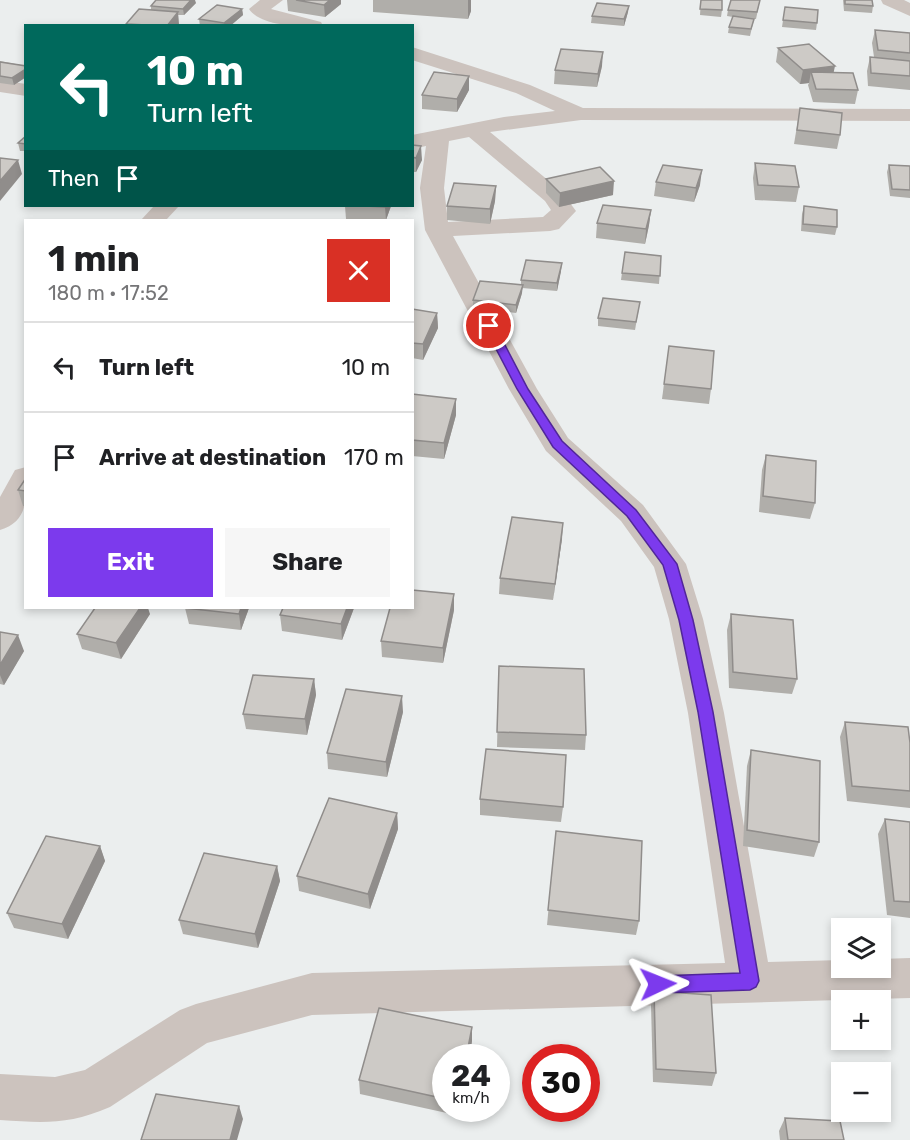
<!DOCTYPE html>
<meta charset="utf-8">
<style>
:root{--surface:#fff;--page:#f6f6f6;--text:#202124;--muted:#757577;--line:#e0e0e0;--accent:#7c3aed}
body{margin:0;font-family:Rubik,sans-serif;background:var(--page);color:var(--text);height:100vh;display:flex;flex-direction:column;font-size:22px;white-space:nowrap}
*{box-sizing:border-box;margin:0}
p{font-size:20px;color:var(--muted)}
.icon{flex:none;width:33px;height:33px;fill:none;stroke:currentColor;stroke-width:2;stroke-linecap:round;stroke-linejoin:round}
.map{position:relative;flex:1;overflow:hidden}
.side{position:absolute;left:24px;top:219px;width:390px;height:390px;display:flex;flex-direction:column;background:var(--surface);border-radius:0px;box-shadow:0 3px 9px #0003}
.side>*{flex:none}
.banner{position:absolute;left:24px;top:24px;width:390px;height:183px;border-radius:0px;box-shadow:0 3px 9px #0003;background:#00695c;color:#fff;overflow:hidden}
.controls{position:absolute;left:831px;top:918px;display:grid;gap:12px}
.controls a{display:grid;place-items:center;width:60px;height:60px;border-radius:0px;background:var(--surface);box-shadow:0 3px 9px #0003;font-size:30px}
.speed{position:absolute;left:432px;top:1044px;display:flex;gap:12px;font-size:30px;font-weight:700;text-align:center}
.speed>*{display:grid;place-content:center;width:78px;height:78px;border-radius:50%;background:var(--surface);box-shadow:0 3px 9px #0003;line-height:1}
.speed small{font-size:15px;font-weight:400}
.speed .limit{border:9px solid #d22;background:#fff;color:#111}
.pin{position:absolute;display:grid;place-items:center;width:51px;height:51px;color:#fff;margin:-26px;border:3px solid #fff;border-radius:50%;box-shadow:0 2px 6px #0007}
.me{position:absolute;width:66px;margin:-33px;rotate:88deg;stroke-linejoin:round;filter:drop-shadow(0 0 4px #0008)}
.turn{display:flex;align-items:center;gap:21px;height:126px;padding:0 24px;font-size:27px}
.turn .icon{width:78px;height:78px;stroke-width:2.5}
.turn b{display:block;font-size:42px;line-height:51px}
.then{display:flex;align-items:center;height:57px;padding:0 24px;background:#0003;gap:12px;font-size:22px}
.round{display:grid;place-items:center;flex:none;width:63px;height:63px;border-radius:0px;background:var(--page)}
.overview{display:flex;align-items:center;justify-content:space-between;height:102px;padding:0 24px}
h1{font-size:36px;font-weight:700;line-height:45px}
.primary-button{display:flex;gap:12px;margin-top:auto;padding:12px 24px}
.primary-button a{flex:1;height:69px;border-radius:0px;background:var(--accent);color:#fff;font-size:24px;font-weight:700;line-height:69px;text-align:center}
.primary-button a+a{background:var(--page);color:var(--text)}
ul{padding:0;list-style:none}
li{display:flex;align-items:center;gap:18px;height:90px;padding:0 24px;border-top:2px solid var(--line)}
li div{flex:1}
li b{display:block;font-size:22px}
li em{font-style:normal}
.map>svg:first-child{display:block}
.lines{fill:none;stroke-linecap:round;stroke-linejoin:round}
.minor{fill:#ccc3be;fill-rule:evenodd}
.wall{fill:#b0aeaa}
.shaded-wall{fill:#908d8b}
.building{fill:#cdcac6;stroke:#908d8b;stroke-width:1.5}
.route{fill:#7c3aed;stroke:#51269a;stroke-width:1.5}
</style>
<div class="map">
<svg width="910" height="1140" viewBox="0 0 910 1140">
<rect width="100%" height="100%" fill="#ebeeee"/>
<g class="lines">
<!-- minor -->
<g class="minor">
<path d="M260 0H283L271 9 321 22 323 26C303 26 262 28 249 9Z"/>
<path d="M881 0H904L910 3V16L883 4Z"/>
<path d="M412 47 530 85 583 108 910 109V121L581 120 490 132 561 191 576 211 559 229 550 231 453 236 537 389 568 438 643 505 686 564 703 619 724 713 768 962 842 960V968H880V959L910 958V998L312 1015 207 1043 110 1107C68 1125 44 1123 0 1120V1074L55 1077 85 1070 180 1010 196 1004 312 973 725 963 688 713 669 619 654 567 621 521 546 451 509 389 425 230 420 188 426 146 412 149V135L504 117 555 111 516 93 412 60ZM469 137 545 201 551 210 543 217 448 222 444 188 449 141Z"/>
<path d="M0 80 26 84V96L0 92Z"/>
<path d="M154 206H179L166 220H141Z"/>
<path d="M26 467C26 493 31 521 0 530V497L15 470Z"/>
</g>
</g>
<!-- wall -->
<g class="wall">
<path d="M287 0H341V4L325 17 288 11Z"/>
<path d="M373 0H471V11L468 19 373 12Z"/>
<path d="M701 0 722 10 721 17 700 15Z"/>
<path d="M760 0 756 19H754L750 36 728 33 729 27 733 17 727 16 728 10Z"/>
<path d="M843 0H872L873 6 872 13 844 11Z"/>
<path d="M196 3 184 15H178L179 26H126V24L151 10V6Z"/>
<path d="M785 7 817 23 816 30 782 27Z"/>
<path d="M242 9 243 15 230 26H200L199 19Z"/>
<path d="M628 12 624 26 591 23 592 16Z"/>
<path d="M875 30 910 33V90L868 86 867 71 870 57H874L872 43Z"/>
<path d="M778 48 834 72 858 90 855 104 813 102 808 85 809 83 800 84 776 62Z"/>
<path d="M0 61 26 66V77L14 85 0 83Z"/>
<path d="M602 66 597 87 554 84 555 70Z"/>
<path d="M469 90 457 112 422 109V95Z"/>
<path d="M800 108 840 135 837 149 794 144Z"/>
<path d="M26 136V151H20L18 143Z"/>
<path d="M412 145 422 160 416 172H412Z"/>
<path d="M755 163 799 187 796 202 755 200 753 178Z"/>
<path d="M889 165 910 166V198L890 196 887 172Z"/>
<path d="M546 179 613 195 559 207 546 193Z"/>
<path d="M656 182 700 185 694 202 654 196Z"/>
<path d="M496 186 495 201 490 224 447 220V206Z"/>
<path d="M345 206H391L386 220 346 219Z"/>
<path d="M804 206 837 227 835 235 801 231 802 214Z"/>
<path d="M651 210 649 225 645 244 596 238 597 223Z"/>
<path d="M625 252 661 256 659 284 621 280Z"/>
<path d="M561 271 557 291 522 288V293L516 313 473 307V300L521 285V280Z"/>
<path d="M640 302 635 330 598 326V318Z"/>
<path d="M412 309 437 313 438 328 423 360 412 358Z"/>
<path d="M669 346 711 389 709 404 662 399Z"/>
<path d="M412 394 456 399V415L444 459 412 456Z"/>
<path d="M766 455 815 503 810 519 759 512 762 470Z"/>
<path d="M26 478V506H23L18 490Z"/>
<path d="M562 539 553 600 499 594 500 578Z"/>
<path d="M185 608H249L241 630 189 624Z"/>
<path d="M354 608 342 640 282 631 280 615Z"/>
<path d="M454 610 443 663 382 657 381 641Z"/>
<path d="M150 614 121 659 82 649 77 634Z"/>
<path d="M731 614 797 679 792 694 729 688 727 630Z"/>
<path d="M0 632 24 651 4 685 0 684Z"/>
<path d="M499 666 586 735 585 750 497 747Z"/>
<path d="M314 679 316 695 307 735 246 729 243 714Z"/>
<path d="M403 712 387 777 328 769 327 753Z"/>
<path d="M845 722 910 743V808L847 801 840 737Z"/>
<path d="M751 750 819 842 814 857 743 846 747 766Z"/>
<path d="M480 799 563 807 561 822 480 815Z"/>
<path d="M397 813 398 829 370 909 299 891 297 876Z"/>
<path d="M885 819 910 822V918L887 915 878 834Z"/>
<path d="M556 831 639 921 636 935 547 925Z"/>
<path d="M100 846 105 861 68 939 14 928 7 913Z"/>
<path d="M277 866 280 881 258 948 183 934 179 920Z"/>
<path d="M654 991 716 1073 712 1086 653 1082 651 1005Z"/>
<path d="M472 1041 469 1058H446V1108H457L456 1115 360 1094 359 1080Z"/>
<path d="M785 1118 844 1140H780L779 1131Z"/>
</g>
<!-- shaded-wall -->
<g class="shaded-wall">
<path d="M191 0H195L196 3 184 15 183 9Z"/>
<path d="M330 0H341V4L325 17 324 5Z"/>
<path d="M465 0H471V11L468 19V0Z"/>
<path d="M629 6 628 12 624 26V19Z"/>
<path d="M242 9 243 15 230 26H225L224 23Z"/>
<path d="M178 12 179 26H167Z"/>
<path d="M603 52 602 66 597 87 598 74Z"/>
<path d="M835 66 832 80 811 72 809 83 800 84 803 70Z"/>
<path d="M26 69V77L14 85 12 78Z"/>
<path d="M469 76V90L457 112V99Z"/>
<path d="M421 146 422 160 416 172V158Z"/>
<path d="M18 160 22 174 0 201V181Z"/>
<path d="M702 170 700 185 694 202 696 188Z"/>
<path d="M614 181 613 195 559 207 560 193Z"/>
<path d="M496 186 495 201 490 224V209Z"/>
<path d="M385 206H391L386 220 385 207Z"/>
<path d="M651 210 649 225 645 244 646 229Z"/>
<path d="M414 243V258L412 262V247Z"/>
<path d="M562 263 561 271 557 291V283Z"/>
<path d="M523 285 522 293 516 313V305Z"/>
<path d="M437 313 438 328 423 360V344Z"/>
<path d="M456 399V415L444 459V443Z"/>
<path d="M563 523 562 539 553 600 555 584Z"/>
<path d="M454 594V610L443 663V648Z"/>
<path d="M140 608H148L150 614 121 659 116 643Z"/>
<path d="M241 608H249L241 630 239 614Z"/>
<path d="M347 608H354L342 640 341 624Z"/>
<path d="M18 635 24 651 4 685 0 675V665Z"/>
<path d="M314 679 316 695 307 735 305 719Z"/>
<path d="M402 696 403 712 387 777 386 762Z"/>
<path d="M397 813 398 829 370 909 368 894Z"/>
<path d="M100 846 105 861 68 939 62 924Z"/>
<path d="M277 866 280 881 258 948 255 934Z"/>
<path d="M472 1027V1041L469 1058H466Z"/>
<path d="M239 1106 243 1119 237 1140H230Z"/>
</g>
<!-- building -->
<g class="building">
<path d="M156 0H191L183 9 151 6Z"/>
<path d="M296 0H330L324 5Z"/>
<path d="M701 0H722V10L700 9Z"/>
<path d="M731 0H760L757 12 728 10Z"/>
<path d="M845 0H872L873 6 845 4Z"/>
<path d="M597 3 629 6 624 19 592 16Z"/>
<path d="M217 5 242 9 224 23 199 19Z"/>
<path d="M785 7 818 10 817 23 783 20Z"/>
<path d="M139 9 178 12 167 26 126 24Z"/>
<path d="M733 16 754 19 751 29 729 27Z"/>
<path d="M875 30 910 33V53L878 50Z"/>
<path d="M809 44 835 66 803 70 778 48Z"/>
<path d="M561 49 603 52 598 74 555 70Z"/>
<path d="M870 57 910 61V76L871 73Z"/>
<path d="M0 62 26 66V69L12 78 0 76Z"/>
<path d="M434 72 469 76 457 99 422 95Z"/>
<path d="M811 72 853 73 858 90 816 89Z"/>
<path d="M800 108 842 113 840 135 797 130Z"/>
<path d="M26 136V144L18 143Z"/>
<path d="M412 145 421 146 416 158 412 157Z"/>
<path d="M0 158 18 160 0 181Z"/>
<path d="M755 163 795 166 799 187 758 185Z"/>
<path d="M663 165 702 170 696 188 656 182Z"/>
<path d="M889 165 910 166V190L892 189Z"/>
<path d="M600 167 614 181 560 193 546 179Z"/>
<path d="M454 183 496 186 490 209 447 206Z"/>
<path d="M603 205 651 210 646 229 597 223Z"/>
<path d="M364 206H385V207Z"/>
<path d="M804 206 837 210V227L803 224Z"/>
<path d="M625 252 661 256 660 276 622 273Z"/>
<path d="M526 260 562 263 557 283 521 280Z"/>
<path d="M480 281 523 285 516 305 473 300Z"/>
<path d="M603 298 640 302 636 322 598 318Z"/>
<path d="M412 309 437 313 423 344 412 343Z"/>
<path d="M669 346 714 351 711 389 664 384Z"/>
<path d="M412 394 456 399 444 443 412 440Z"/>
<path d="M766 455 816 461 815 503 763 496Z"/>
<path d="M26 478V491L18 490Z"/>
<path d="M512 517 563 523 555 584 500 578Z"/>
<path d="M412 590 454 594 443 648 381 641 390 608H412Z"/>
<path d="M95 608H140L116 643 77 634Z"/>
<path d="M185 608H241L239 614Z"/>
<path d="M283 608H347L341 624 280 615Z"/>
<path d="M731 614 793 620 797 679 733 672Z"/>
<path d="M0 632 18 635 0 665Z"/>
<path d="M499 666 584 669 586 735 497 732Z"/>
<path d="M253 675 314 679 305 719 243 714Z"/>
<path d="M346 689 402 696 386 762 327 753Z"/>
<path d="M845 722 908 727 910 743V791L852 786Z"/>
<path d="M486 749 566 755 563 807 480 799Z"/>
<path d="M751 750 820 761 819 842 747 830Z"/>
<path d="M329 798 397 813 368 894 297 876Z"/>
<path d="M885 819 910 822V902L894 901Z"/>
<path d="M556 831 642 841 639 921 548 910Z"/>
<path d="M46 836 100 846 62 924 7 913Z"/>
<path d="M204 853 277 866 255 934 179 920Z"/>
<path d="M654 991 711 995 716 1073 656 1069Z"/>
<path d="M379 1008 472 1027 466 1058H446V1099L359 1080Z"/>
<path d="M156 1094 239 1106 230 1140H141Z"/>
<path d="M785 1118 840 1121 844 1140H788Z"/>
</g>
<!-- route -->
<path class="route" d="M489 322 495 326 528 389 562 441 636 510 677 564 693 620 713 712 759 981 756 987 750 990 658 993 652 990 649 984 652 978 658 976 740 973 698 712 679 620 663 565 627 516 553 447 517 389 484 326Z"/>
</svg>
<div class="controls">
<a><svg class="icon" aria-label="layers" viewBox="0 0 24 24"><path d="M12 4l9 5-9 5-9-5zM3 14l9 5 9-5"/></svg></a>
<a>+</a>
<a>−</a>
</div>
<div class="speed"><div>24<small>km/h</small></div><div class="limit">30</div></div>
<div class="pin" style="left:489px;top:326px;background:#d93025"><svg class="icon" aria-label="arrive" viewBox="0 0 24 24"><path d="M6 21V4h12l-3 4 3 4H6"/></svg></div>
<svg class="me" style="left:658px;top:984px" viewBox="-20 -20 40 40"><path d="M0-17L14 15 0 8-14 15z" fill="#7c3aed" stroke="#fff" stroke-width="4"/></svg>
<div class="banner">
<div class="turn"><svg class="icon" aria-label="left" viewBox="0 0 24 24"><path d="M17 20v-9H6M10 6l-5 5 5 5"/></svg><div><b>10 m</b>Turn left</div></div>
<div class="then">Then<svg class="icon" aria-label="arrive" viewBox="0 0 24 24"><path d="M6 21V4h12l-3 4 3 4H6"/></svg></div>
</div>
<section class="side">
<div class="overview"><div><h1>1 min</h1><p>180 m · 17:52</p></div><a class="round" style="background:#d93025;color:#fff"><svg class="icon" aria-label="close" viewBox="0 0 24 24"><path d="M6 6l12 12M18 6L6 18"/></svg></a></div>
<ul>
<li><svg class="icon" aria-label="left" viewBox="0 0 24 24"><path d="M17 20v-9H6M10 6l-5 5 5 5"/></svg><div><b>Turn left</b></div><em>10 m</em></li>
<li><svg class="icon" aria-label="arrive" viewBox="0 0 24 24"><path d="M6 21V4h12l-3 4 3 4H6"/></svg><div><b>Arrive at destination</b></div><em>170 m</em></li>
</ul>
<div class="primary-button"><a>Exit</a><a>Share</a></div>
</section>
</div>
